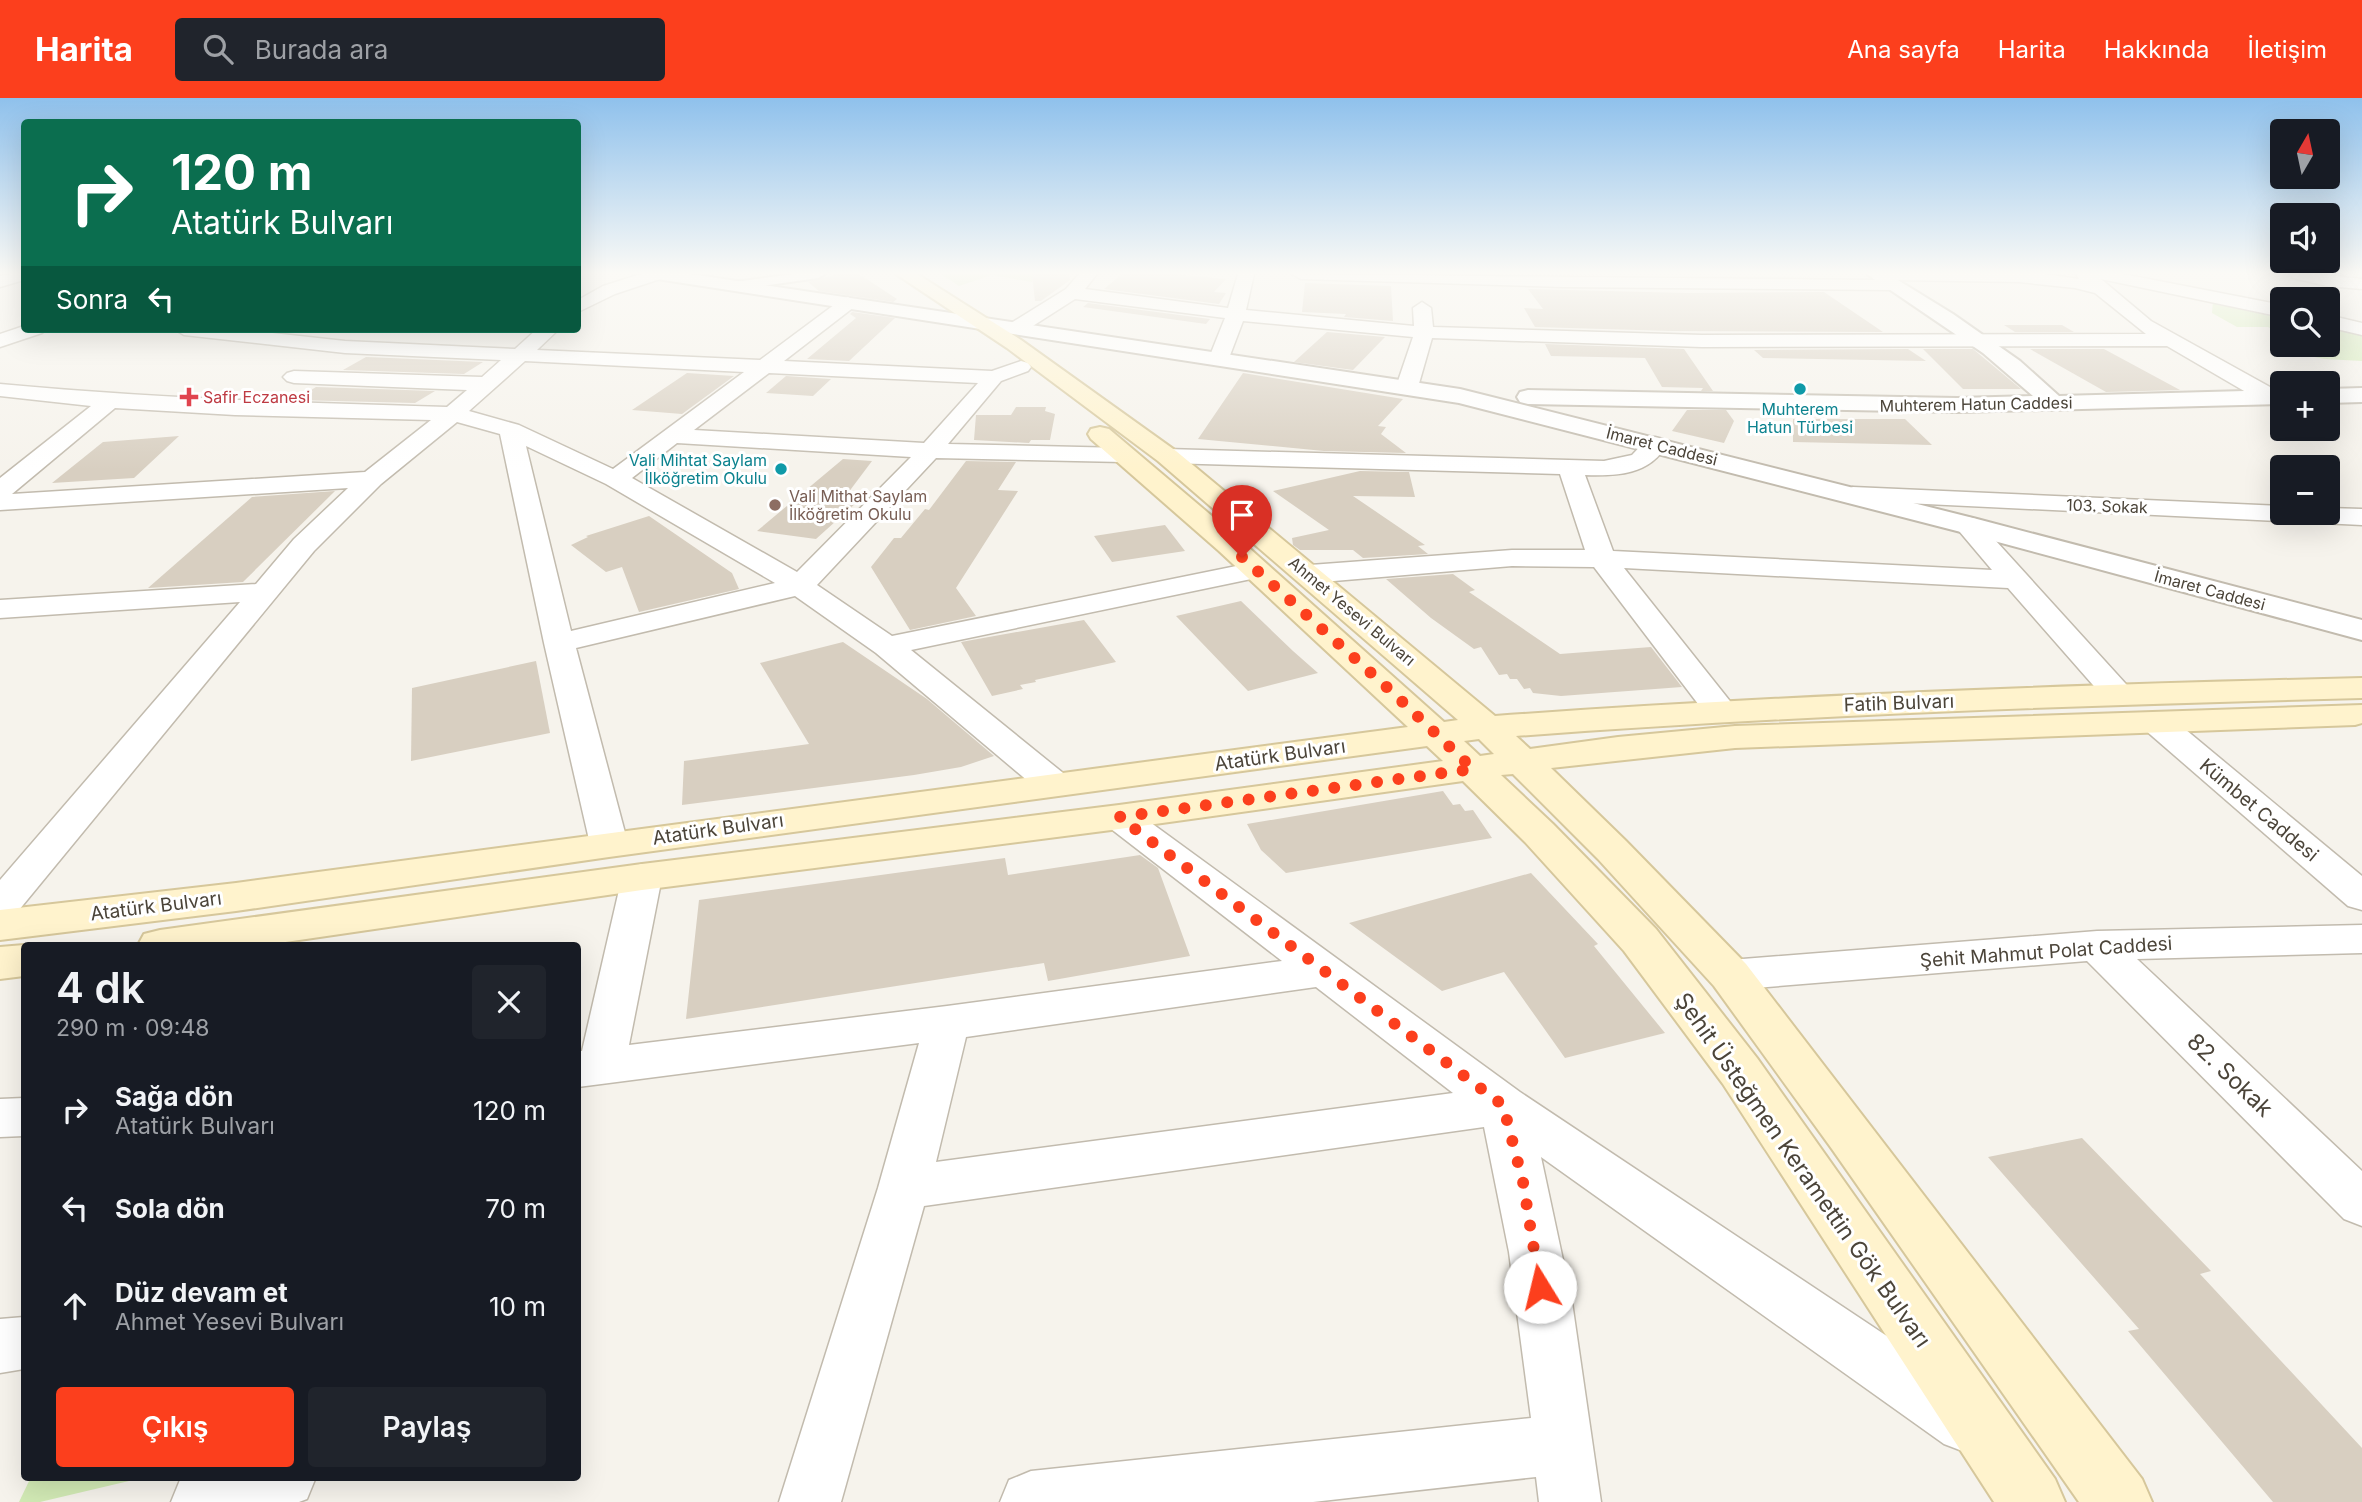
<!DOCTYPE html>
<html lang="tr">
<meta charset="utf-8">
<style>
:root{--surface:#171b24;--page:#20242c;--text:#f1f3f6;--muted:#9ea1a6;--accent:#fc3f1d}
body{margin:0;font-family:Inter,sans-serif;background:var(--page);color:var(--text);height:100vh;display:flex;flex-direction:column;font-size:26px;white-space:nowrap}
*{box-sizing:border-box;margin:0}
p{font-size:23px;color:var(--muted)}
.icon{flex:none;width:38px;height:38px;fill:none;stroke:currentColor;stroke-width:2;stroke-linecap:round;stroke-linejoin:round}
.map{position:relative;flex:1;overflow:hidden}
.drawer{position:absolute;left:21px;top:844px;width:560px;height:539px;display:flex;flex-direction:column;background:var(--surface);border-radius:7px;box-shadow:0 7px 28px #0002}
.drawer>*{flex:none}
.hud{position:absolute;left:21px;top:21px;width:560px;height:214px;border-radius:7px;box-shadow:0 7px 28px #0002;background:#0b6e4f;color:#fff;overflow:hidden}
.needle{width:46px;rotate:9deg}
.fabs{position:absolute;left:2270px;top:21px;display:grid;gap:14px}
.fabs a{display:grid;place-items:center;width:70px;height:70px;border-radius:7px;background:var(--surface);box-shadow:0 7px 28px #0002;font-size:35px}
.pin{position:absolute;display:grid;place-items:center;width:60px;height:60px;color:#fff;margin:-72px -30px;border-radius:50% 50% 50% 0;rotate:-45deg;box-shadow:0 0 7px #0007}
.pin .icon{rotate:45deg}
.me{position:absolute;width:77px;margin:-38px;rotate:351deg;stroke-linejoin:round;filter:drop-shadow(0 0 5px #0008)}
.turn{display:flex;align-items:center;gap:24px;height:147px;padding:0 35px;font-size:32px}
.turn .icon{width:91px;height:91px;stroke-width:2.5}
.turn b{display:block;font-size:49px;line-height:60px}
.then{display:flex;align-items:center;height:66px;padding:0 35px;background:#0003;gap:14px;font-size:26px}
.round{display:grid;place-items:center;flex:none;width:74px;height:74px;border-radius:7px;background:var(--page)}
.headline{display:flex;align-items:center;justify-content:space-between;height:119px;padding:0 35px}
h1{font-size:42px;font-weight:600;line-height:52px}
.primary-button{display:flex;gap:14px;margin-top:auto;padding:14px 35px}
.primary-button a{flex:1;height:80px;border-radius:7px;background:var(--accent);color:#fff;font-size:28px;font-weight:600;line-height:80px;text-align:center}
.primary-button a+a{background:var(--page);color:var(--text)}
ul{padding:0;list-style:none}
li{display:flex;align-items:center;gap:21px;height:98px;padding:0 35px}
li div{flex:1}
li b{display:block;font-size:26px}
li em{font-style:normal}
header{display:flex;align-items:center;gap:42px;box-sizing:border-box;height:98px;padding:0 35px;background:var(--accent);color:#fff}
header strong{font-size:33px}
nav{display:flex;gap:38px;margin-inline-start:auto;font-size:24px}
.search{width:490px;height:63px;background:var(--page);display:flex;align-items:center;gap:18px;box-sizing:border-box;padding:0 24px;border-radius:7px;color:var(--muted);font-size:26px}
.map>svg:first-child{display:block}
.green{fill:#d2eab5}
.building{fill:#d8cfc1}
.lines{fill:none;stroke-linecap:round;stroke-linejoin:round}
.pedestrian-casing{stroke:#c2bbae;stroke-width:4}
.minor-casing{stroke:#c2bbae;stroke-width:3}
.tertiary-casing{stroke:#c2bbae;stroke-width:4}
.secondary-casing{stroke:#d6c79b;stroke-width:4}
.pedestrian{fill:#fff;fill-rule:evenodd}
.minor{fill:#fff;fill-rule:evenodd}
.tertiary{fill:#fff;fill-rule:evenodd}
.secondary{fill:#fff3cd;fill-rule:evenodd}
.route{stroke:#fc3f1d;stroke-width:12;stroke-dasharray:0 21.6}
.culture-dot{fill:#0f9aa8;stroke:#fff;stroke-width:2.5}
.health-dot{fill:#e0444e;stroke:#fff;stroke-width:2.5}
.education-dot{fill:#8d6e63;stroke:#fff;stroke-width:2.5}
.labels{text-anchor:middle;dominant-baseline:central;stroke-width:6;stroke-linejoin:round;paint-order:stroke}
.far-health-label{font-size:16px;fill:#be3a42;stroke:#fff;text-anchor:start}
.far-street-label{font-size:16px;fill:#4b4439;stroke:#fff}
.far-culture-label{font-size:16px;fill:#0d838f;stroke:#fff}
.far-education-label{font-size:16px;fill:#785e54;stroke:#fff;text-anchor:start}
.street-label{font-size:19px;fill:#4b4439;stroke:#fff}
.near-street-label{font-size:23px;fill:#4b4439;stroke:#fff}
</style>
<header>
<strong>Harita</strong>
<div class="search"><svg class="icon" aria-label="search" viewBox="0 0 24 24"><circle cx="10" cy="10" r="6"/><path d="M15 15l6 6"/></svg>Burada ara</div>
<nav><a>Ana sayfa</a><a>Harita</a><a>Hakkında</a><a>İletişim</a></nav>
</header>
<div class="map">
<svg width="2362" height="1404" viewBox="0 0 2362 1404">
<rect width="100%" height="100%" fill="#f6f3ec"/>
<!-- green -->
<g class="green">
<path d="M941 176H1033L1032 184 992 177 959 188Z"/>
<path d="M2213 202 2282 217V236L2268 229H2237L2212 215Z"/>
<path d="M2328 228 2362 236V263C2338 261 2309 264 2289 247H2328Z"/>
<path d="M31 1379H146L40 1404H19Z"/>
</g>
<!-- building -->
<g class="building">
<path d="M838 176H859L897 201 893 204 819 193 808 184Z"/>
<path d="M1032 176H1069L1070 182 1041 203H1035Z"/>
<path d="M1122 176H1174L1226 181 1214 194 1226 195 1219 206 1104 191Z"/>
<path d="M1305 185 1391 188 1393 223 1344 219 1346 216 1302 214Z"/>
<path d="M1528 191 1687 195 1824 194 1883 234 1672 233 1535 229 1524 210 1543 211Z"/>
<path d="M1088 205 1210 221 1206 226 1083 209Z"/>
<path d="M852 214 895 220 849 263 807 261 856 220 850 216Z"/>
<path d="M2004 227H2062L2074 234H2015Z"/>
<path d="M1327 234 1385 239 1353 272 1294 264Z"/>
<path d="M1545 246 1684 251 1713 293H1701L1703 290 1662 289 1645 260 1551 258Z"/>
<path d="M1908 251 1926 263 1763 260 1754 252Z"/>
<path d="M1923 251H1973L2021 291H1963Z"/>
<path d="M2030 251H2104L2180 292 2106 294Z"/>
<path d="M366 259 483 264 464 276 343 272Z"/>
<path d="M687 275 734 278 682 316 632 312Z"/>
<path d="M1243 275 1403 301 1378 328 1386 329 1381 336 1406 355 1324 353 1198 341Z"/>
<path d="M786 278 831 281 813 298 766 295Z"/>
<path d="M316 289 435 293 415 305 295 302Z"/>
<path d="M1016 309H1046L1045 313 1055 316 1050 342H1031L1029 345 974 342 976 317H1011Z"/>
<path d="M1687 312H1726L1734 323 1724 345 1672 333Z"/>
<path d="M1793 321H1905L1932 347 1793 344Z"/>
<path d="M179 338 134 380 52 385 103 344Z"/>
<path d="M843 361 872 363 842 403 856 405 816 441 757 433Z"/>
<path d="M966 363 1016 364 998 392 1018 393 956 490 976 518 910 532 871 469 894 440H901L925 411 929 412Z"/>
<path d="M1360 373 1409 374 1415 399 1353 398 1425 447 1418 448 1428 456 1363 460 1353 452H1300L1293 447 1292 440 1329 432 1273 393Z"/>
<path d="M335 393 243 484 148 490 252 399Z"/>
<path d="M649 418 732 475 739 491 639 514 622 469 606 474 571 447 588 439 586 438Z"/>
<path d="M1165 427 1185 453 1112 464 1094 438Z"/>
<path d="M1453 476 1475 492 1469 494 1560 556 1651 549 1682 589 1561 598 1533 595 1530 590 1524 591 1517 581H1510L1507 576 1499 577 1481 549 1474 551 1431 520 1386 481Z"/>
<path d="M1241 503 1293 553 1318 575 1248 593 1176 518Z"/>
<path d="M1084 522 1116 564 1035 582 1036 584 1020 587 1023 591 992 598 961 544Z"/>
<path d="M843 544 927 601 994 658 961 669 914 677 682 707 684 663 809 646 760 565Z"/>
<path d="M536 563 550 635 411 663 412 590Z"/>
<path d="M1443 693 1453 707 1460 706 1465 713 1473 712 1492 740 1286 775 1261 752 1247 726Z"/>
<path d="M1140 757 1158 770 1190 858 1048 883 1044 865 686 921 699 802 1005 760 1008 777Z"/>
<path d="M1531 775 1598 846 1594 848 1665 935 1565 960 1504 874 1442 893 1349 825Z"/>
<path d="M2082 1040 2211 1173 2200 1176 2362 1350V1404H2273L2128 1233 2139 1231 1988 1059Z"/>
</g>
<g class="lines">
<defs>
<path id="pedestrian" d="M794 176H825L818 180 735 192 728 188 735 184Z"/>
<g id="minor">
<path d="M10 176H24V182L0 189V178Z"/>
<path d="M641 176H666L663 180 615 196 578 214V202L603 188Z"/>
<path d="M1079 176H1097L1085 191 1228 210 1238 176H1254L1246 212 1414 228 1413 210 1422 204 1431 210 1433 229 1702 237 2146 236 2095 195 2075 190 2019 184 1895 182 1902 187 1893 192 1563 189 1301 181 1292 176 1876 182 1873 181 1871 176H2045L2079 181 2076 176H2123L2282 207V219L2101 181 2151 223 2279 294 2282 299 2279 304H2263L2167 248 1702 249 1432 240 1418 289 1415 294H1399L1396 289 1413 239 1243 223 1229 260 1226 264H1212L1209 260 1225 220 1075 201 1025 233H1011L1008 229 1011 225 1066 191Z"/>
<path d="M2290 176H2318L2362 181V191L2327 188 2293 180Z"/>
<path d="M848 199 857 205 854 209 784 263 992 273 1021 263 1028 265 1031 269 1028 273 1001 283 948 346 1123 350 1131 352 1135 357 1131 362 1123 364 936 360 817 487 892 538 1256 464 1266 466 1270 472 1266 478 1256 480 911 552 1068 679 1073 687 1068 695 1055 698 1042 695 876 555 795 498 576 550 628 746 623 755 609 758 595 755 590 746 544 545 500 336 457 324 381 386 314 453 14 818 0 822V782L240 504 0 520V502L256 486 294 441 348 390 0 412V380L91 308 0 298V286C149 300 298 305 447 309L467 292 294 285 287 283 283 279 287 275 294 273 482 279 501 262 345 255 184 237 174 231H236L345 243 515 251 537 231H559L537 252 760 262 842 201ZM525 263 744 274 613 371 519 327 469 313ZM769 275 978 285 924 345 694 332ZM115 310 235 317 431 322 365 374 12 396ZM677 345 911 359 797 474 632 380ZM526 348 606 386 775 485 571 533Z"/>
<path d="M2328 217 2362 225V237L2328 229Z"/>
<path d="M24 228V231H45L42 235 0 249V236Z"/>
<path d="M1655 339 1663 341 1667 346C1650 377 1617 378 1585 377L1613 453 1992 472 1954 427 1958 421 1967 419 1976 421 2135 596 2131 603 2119 606 2107 603 2008 490 1624 470 1737 612 1732 619 1720 622 1708 619 1594 469 1512 468 1310 485 1300 482 1296 476 1300 470 1310 467 1512 452H1585L1560 376 1167 365 1159 363 1155 358 1159 353 1167 351 1604 363 1632 357 1647 341Z"/>
<path d="M1853 389 2282 408V415H2328V410L2362 411V427L1844 402 1840 397 1844 392Z"/>
<path d="M2156 614 2168 617 2362 778V812L2348 808 2144 631 2139 624 2144 617Z"/>
<path d="M1119 708 1132 711 1520 994 1986 1304 1995 1325 1986 1346 1965 1354 1944 1346 1541 1059 1572 1204 1601 1404H1539L1536 1379 1313 1404H1000L1009 1382 1031 1373 1531 1320 1509 1154 1484 1029 924 1108 841 1404H779L878 1090 919 945 578 989V953H582L622 779 628 770 642 766 656 770 662 779 629 947 947 908 1282 863 1106 727 1100 719 1106 711ZM1316 889 1453 995 936 1064 966 939Z"/>
<path d="M2362 827V855L2137 861 2362 1073V1128L2344 1121 2087 863 1730 892 1715 888 1708 877 1715 866 1730 862 2097 833Z"/>
<path d="M24 1000V1038L0 1039V1001Z"/>
<path d="M24 1219V1271L0 1275V1221Z"/>
<path d="M187 1379H316L307 1401 299 1404H171L180 1382Z"/>
</g>
<g id="tertiary">
<path d="M648 176H690L1460 291 1977 421 2362 522V542L1957 433 1459 305 657 181Z"/>
<path d="M1867 176H1888L1953 216 2020 263 2059 298 2282 292V306L1957 314 1528 306 1520 304 1517 299 1520 294 1528 292 1957 300 2033 298 1983 255Z"/>
<path d="M2362 290V304L2328 305V291Z"/>
</g>
<g id="secondary">
<path d="M896 176H917L1021 242 1176 353 1495 618C1784 597 2073 587 2362 580V600C2080 607 1798 617 1516 638L1530 651 1618 639 1735 628 2362 607V625L2355 627 1735 650 1551 670 1626 743 1746 866 2142 1381 2152 1404H2079L1832 1051 1714 888 1598 761 1513 676 1501 677 1553 726 1656 831 1757 960 2055 1381 2065 1404H1994L1723 986 1624 853 1525 744 1463 683 1119 731 642 792 265 847H138L144 836 160 832 642 766 1119 707 1443 663 1427 648 609 759 236 813 0 842V812L236 785 1408 629 1219 453 1091 341 1088 336 1091 331 1100 329 1109 331 1239 441 1444 624 1458 622 1158 363 1007 250ZM1479 641 1494 656 1480 658 1464 643Z"/>
<path d="M24 847V878L0 881V849Z"/>
</g>
</defs>
<!-- pedestrian casing -->
<use href="#pedestrian" class="pedestrian-casing"/>
<!-- minor casing -->
<use href="#minor" class="minor-casing"/>
<!-- tertiary casing -->
<use href="#tertiary" class="tertiary-casing"/>
<!-- secondary casing -->
<use href="#secondary" class="secondary-casing"/>
<!-- pedestrian -->
<use href="#pedestrian" class="pedestrian"/>
<!-- minor -->
<use href="#minor" class="minor"/>
<!-- tertiary -->
<use href="#tertiary" class="tertiary"/>
<!-- secondary -->
<use href="#secondary" class="secondary"/>
</g>
<!-- sky -->
<linearGradient id="sky" x2="0" y2="1"><stop stop-color="#8fc1ec"/><stop offset="0.47" stop-color="#fbfaf6"/><stop offset="1" stop-color="#fbfaf6" stop-opacity="0"/></linearGradient>
<rect width="2362" height="372" fill="url(#sky)"/>
<g class="lines">
<!-- route -->
<path class="route" d="M1242 459 1390 592 1473 671 1119 719 1503 1007 1523 1084 1540 1189"/>
</g>
<!-- markers -->
<g class="culture-dot">
<circle cx="1800" cy="291" r="7"/>
<circle cx="781" cy="371" r="7"/>
</g>
<path class="health-dot" d="M185.5 288.5h7v7h7v7h-7v7h-7v-7h-7v-7h7z"/>
<circle class="education-dot" cx="775" cy="407" r="7"/>
<g class="labels">
<!-- far-health labels -->
<g class="far-health-label">
<text x="203" y="299">Safir Eczanesi</text>
</g>
<!-- far-street labels -->
<g class="far-street-label">
<text transform="translate(1976 306) rotate(-1)">Muhterem Hatun Caddesi</text>
<text transform="translate(1662 348) rotate(14)">İmaret Caddesi</text>
<text transform="translate(2107 408) rotate(2)">103. Sokak</text>
<text transform="translate(2210 492) rotate(15)">İmaret Caddesi</text>
<text transform="translate(1352 513) rotate(40)">Ahmet Yesevi Bulvarı</text>
</g>
<!-- far-culture labels -->
<g class="far-culture-label">
<text x="1800" y="311">Muhterem<tspan x="1800" dy="18">Hatun Türbesi</tspan></text>
<text x="767" y="362" text-anchor="end">Vali Mihtat Saylam<tspan x="767" dy="18">İlköğretim Okulu</tspan></text>
</g>
<!-- far-education labels -->
<g class="far-education-label">
<text x="789" y="398">Vali Mithat Saylam<tspan x="789" dy="18">İlköğretim Okulu</tspan></text>
</g>
<!-- street labels -->
<g class="street-label">
<text transform="translate(1899 605) rotate(-2)">Fatih Bulvarı</text>
<text transform="translate(1280 657) rotate(-8)">Atatürk Bulvarı</text>
<text transform="translate(2259 712) rotate(40)">Kümbet Caddesi</text>
<text transform="translate(718 731) rotate(-8)">Atatürk Bulvarı</text>
<text transform="translate(156 808) rotate(-7)">Atatürk Bulvarı</text>
<text transform="translate(2046 854) rotate(-4)">Şehit Mahmut Polat Caddesi</text>
</g>
<!-- near-street labels -->
<g class="near-street-label">
<text transform="translate(2230 977) rotate(44)">82. Sokak</text>
<text transform="translate(1803 1072) rotate(55)">Şehit Üsteğmen Keramettin Gök Bulvarı</text>
</g>
</g>
</svg>
<div class="fabs">
<a><svg class="needle" viewBox="-14 -14 28 28"><path d="M0-13l5 13h-10z" fill="#e53935"/><path d="M0 13l5-13h-10z" fill="#9ea1a6"/></svg></a>
<a><svg class="icon" aria-label="sound" viewBox="0 0 24 24"><path d="M4 9h4l5-4v14l-5-4H4zM17 9q2 3 0 6"/></svg></a>
<a><svg class="icon" aria-label="search" viewBox="0 0 24 24"><circle cx="10" cy="10" r="6"/><path d="M15 15l6 6"/></svg></a>
<a>+</a>
<a>−</a>
</div>
<div class="pin" style="left:1242px;top:459px;background:#d93025"><svg class="icon" aria-label="arrive" viewBox="0 0 24 24"><path d="M6 21V4h12l-3 4 3 4H6"/></svg></div>
<svg class="me" style="left:1540px;top:1189px" viewBox="-20 -20 40 40"><circle r="19" fill="#fff"/><path d="M0-13L10 11 0 6-10 11z" fill="#fc3f1d"/></svg>
<div class="hud">
<div class="turn"><svg class="icon" aria-label="right" viewBox="0 0 24 24"><path d="M7 20v-9h11M14 6l5 5-5 5"/></svg><div><b>120 m</b>Atatürk Bulvarı</div></div>
<div class="then">Sonra<svg class="icon" aria-label="left" viewBox="0 0 24 24"><path d="M17 20v-9H6M10 6l-5 5 5 5"/></svg></div>
</div>
<section class="drawer">
<div class="headline"><div><h1>4 dk</h1><p>290 m · 09:48</p></div><a class="round"><svg class="icon" aria-label="close" viewBox="0 0 24 24"><path d="M6 6l12 12M18 6L6 18"/></svg></a></div>
<ul>
<li><svg class="icon" aria-label="right" viewBox="0 0 24 24"><path d="M7 20v-9h11M14 6l5 5-5 5"/></svg><div><b>Sağa dön</b><p>Atatürk Bulvarı</p></div><em>120 m</em></li>
<li><svg class="icon" aria-label="left" viewBox="0 0 24 24"><path d="M17 20v-9H6M10 6l-5 5 5 5"/></svg><div><b>Sola dön</b></div><em>70 m</em></li>
<li><svg class="icon" aria-label="ahead" viewBox="0 0 24 24"><path d="M12 20V5M6 11l6-6 6 6"/></svg><div><b>Düz devam et</b><p>Ahmet Yesevi Bulvarı</p></div><em>10 m</em></li>
</ul>
<div class="primary-button"><a>Çıkış</a><a>Paylaş</a></div>
</section>
</div>
